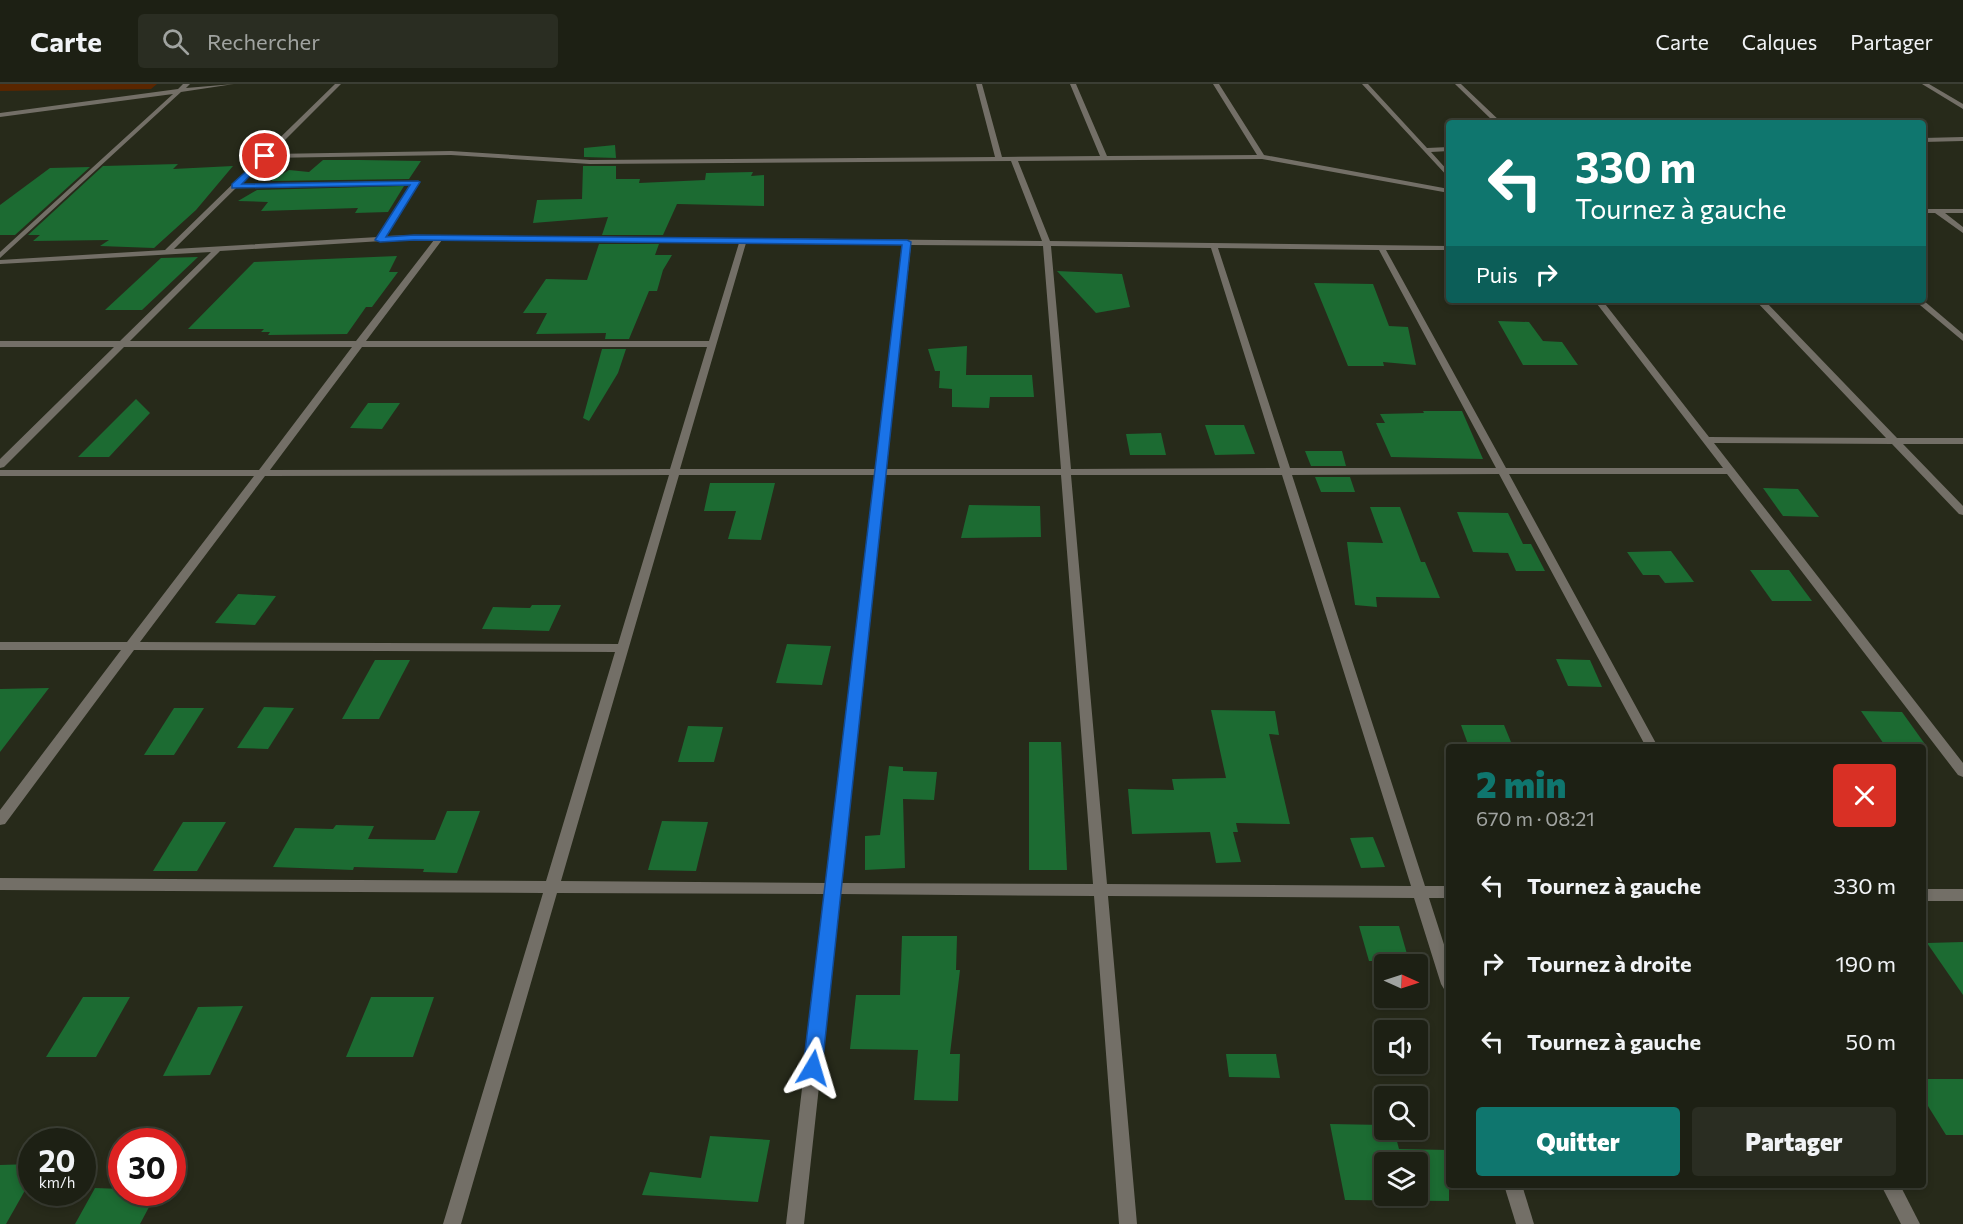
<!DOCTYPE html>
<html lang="fr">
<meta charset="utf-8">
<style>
:root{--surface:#1d2014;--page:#2a2d22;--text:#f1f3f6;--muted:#a0a3a0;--line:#3b3e34;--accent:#0f766e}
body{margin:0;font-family:Commissioner,sans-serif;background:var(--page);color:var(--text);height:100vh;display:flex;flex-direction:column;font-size:22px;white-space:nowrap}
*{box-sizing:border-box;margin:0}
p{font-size:20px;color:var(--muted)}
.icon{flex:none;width:33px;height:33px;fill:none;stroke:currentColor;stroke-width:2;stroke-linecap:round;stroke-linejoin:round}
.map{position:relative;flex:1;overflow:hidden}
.drawer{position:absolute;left:1446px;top:660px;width:480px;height:444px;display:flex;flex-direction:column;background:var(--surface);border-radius:6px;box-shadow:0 3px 9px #0003,0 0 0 2px var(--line)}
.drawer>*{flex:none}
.guide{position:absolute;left:1446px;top:36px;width:480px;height:183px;border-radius:6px;box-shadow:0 3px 9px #0003,0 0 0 2px var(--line);background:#0f766e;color:#fff;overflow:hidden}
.needle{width:39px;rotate:93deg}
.tools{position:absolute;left:1374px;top:870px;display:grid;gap:12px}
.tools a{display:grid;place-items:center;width:54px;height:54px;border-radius:6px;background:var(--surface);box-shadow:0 3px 9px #0003,0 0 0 2px var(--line);font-size:30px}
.speed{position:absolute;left:18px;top:1044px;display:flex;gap:12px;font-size:30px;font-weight:700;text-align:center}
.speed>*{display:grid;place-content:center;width:78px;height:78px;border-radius:50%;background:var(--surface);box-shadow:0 3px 9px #0003,0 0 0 2px var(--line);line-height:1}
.speed small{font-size:15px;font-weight:400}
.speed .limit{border:9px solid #d22;background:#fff;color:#111}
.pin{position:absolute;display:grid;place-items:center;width:51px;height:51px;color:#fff;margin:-26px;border:3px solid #fff;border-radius:50%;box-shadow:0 2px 6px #0007}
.me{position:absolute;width:66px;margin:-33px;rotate:7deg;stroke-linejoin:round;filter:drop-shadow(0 0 4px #0008)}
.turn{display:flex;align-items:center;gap:21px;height:126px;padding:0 30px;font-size:27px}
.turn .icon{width:78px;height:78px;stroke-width:2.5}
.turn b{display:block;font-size:42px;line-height:51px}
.then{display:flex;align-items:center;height:57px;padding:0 30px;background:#0003;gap:12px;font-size:22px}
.round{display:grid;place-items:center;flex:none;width:63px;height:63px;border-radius:6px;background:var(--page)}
.headline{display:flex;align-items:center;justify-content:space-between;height:102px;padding:0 30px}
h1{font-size:36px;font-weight:800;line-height:45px;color:var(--accent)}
.cta{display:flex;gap:12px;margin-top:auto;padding:12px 30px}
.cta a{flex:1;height:69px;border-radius:6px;background:var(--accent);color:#fff;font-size:24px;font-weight:800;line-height:69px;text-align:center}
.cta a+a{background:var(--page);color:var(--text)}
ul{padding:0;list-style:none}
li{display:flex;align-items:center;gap:18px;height:78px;padding:0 30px}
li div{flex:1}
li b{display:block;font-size:22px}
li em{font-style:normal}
header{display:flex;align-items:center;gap:36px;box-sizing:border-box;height:84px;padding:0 30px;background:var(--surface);border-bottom:2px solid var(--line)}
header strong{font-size:28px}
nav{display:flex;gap:33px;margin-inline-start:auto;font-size:21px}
.search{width:420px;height:54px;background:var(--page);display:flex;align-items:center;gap:15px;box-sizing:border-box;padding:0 21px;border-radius:6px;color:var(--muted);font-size:22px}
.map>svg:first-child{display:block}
.green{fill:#5a2600}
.building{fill:#1c6b32;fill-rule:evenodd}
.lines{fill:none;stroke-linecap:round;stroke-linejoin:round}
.minor{fill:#736f67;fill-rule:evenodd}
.route{fill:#1a73e8;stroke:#114b97;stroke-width:1.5}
</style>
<header>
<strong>Carte</strong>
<div class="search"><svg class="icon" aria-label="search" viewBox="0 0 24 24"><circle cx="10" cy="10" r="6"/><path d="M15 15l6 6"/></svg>Rechercher</div>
<nav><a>Carte</a><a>Calques</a><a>Partager</a></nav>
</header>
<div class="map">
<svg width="1963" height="1140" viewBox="0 0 1963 1140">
<rect width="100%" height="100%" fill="#272a1a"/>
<!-- green -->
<path class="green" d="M0 0H157L151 5 0 7Z"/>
<!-- building -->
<g class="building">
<path d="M615 61 616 74 584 73V64Z"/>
<path d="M323 76H360L421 77 409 95 271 97 289 86 309 88Z"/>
<path d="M178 80 173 85 233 82 196 126 154 164 100 162 109 156 33 157 40 151H28L103 82Z"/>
<path d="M583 82H616V95H640L639 99 705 96 706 89 753 88 751 92 764 91V122L677 120 663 151H602L608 133 533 139 537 116 582 115Z"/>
<path d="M90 83 15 151H0V121L50 84Z"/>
<path d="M404 102 388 128 355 129 358 124 261 127 268 118 238 117 257 106Z"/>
<path d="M599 160H659L655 171H672L663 186 657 207H649L629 255H605L606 249 536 250 547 229H523L546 195 587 196Z"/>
<path d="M397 172 389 188H398L372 223H366L347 250 268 251 270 248H261L264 245H188L254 178Z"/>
<path d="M198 173 142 226H105L161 174Z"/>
<path d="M1057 187 1122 190 1130 223 1096 229Z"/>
<path d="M1314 199 1373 200 1389 242 1408 243 1416 281 1383 278 1384 282H1348Z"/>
<path d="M1498 237 1529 238 1543 257 1562 258 1578 281H1523Z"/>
<path d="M967 262 966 291H1032L1034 313H990L989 324 952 323V305L939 304 940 287H935L928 265Z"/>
<path d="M602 265H626L618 289 589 337 583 334Z"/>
<path d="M136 315 150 329 109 373H78Z"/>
<path d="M368 319H400L382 345 350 344Z"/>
<path d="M1423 327H1462L1483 375 1391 373 1376 339H1385L1380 330 1424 329Z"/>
<path d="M1205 341H1244L1255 370 1215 371Z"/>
<path d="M1161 349 1166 371H1130L1126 350Z"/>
<path d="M1305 367H1342L1346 382H1311Z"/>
<path d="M1315 393H1350L1355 408H1321Z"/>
<path d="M710 399H775L761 456 728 455 736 427H704Z"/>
<path d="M1763 404 1798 405 1819 433 1783 432Z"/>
<path d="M969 421 1040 422 1041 453 961 454Z"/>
<path d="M1370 423H1400L1421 478H1425L1440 514 1376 513 1377 523 1355 521 1347 458 1383 459Z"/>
<path d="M1457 428 1508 429 1523 460H1531L1545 487H1516L1508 469 1473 468Z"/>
<path d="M1671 467 1694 498 1665 499 1659 491H1643L1627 468Z"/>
<path d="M1750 486H1789L1812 517H1772Z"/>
<path d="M238 510 276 512 255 541 215 539Z"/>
<path d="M532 521H561L549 547 482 545 493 523 530 524Z"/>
<path d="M787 560 831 562 822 601 776 599Z"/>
<path d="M1556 575 1590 576 1602 603 1568 602Z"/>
<path d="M375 576H410L379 635H342Z"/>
<path d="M49 604 0 668V605Z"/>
<path d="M264 623 294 624 268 665 237 664Z"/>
<path d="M174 624H204L174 671H144Z"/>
<path d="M1211 626 1275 627 1279 651 1269 650 1290 740 1236 739 1238 748H1233L1241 778 1216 779 1210 748 1132 750 1128 705 1174 706 1172 695 1226 694Z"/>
<path d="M1861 627 1902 628 1927 663H1886Z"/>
<path d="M1461 641H1504L1513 663H1469Z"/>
<path d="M688 642 723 643 714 678H678Z"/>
<path d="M1029 658H1061L1067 786H1029Z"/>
<path d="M889 682 903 683V687L937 688 934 716 903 715 905 784 865 786V752L880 751Z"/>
<path d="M447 727H480L457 789 423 788 424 785 354 783 353 786 273 783 295 744 333 745 336 741 374 742 368 755 435 756Z"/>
<path d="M662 737 708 738 696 787 648 786Z"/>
<path d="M183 738H226L197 787H153Z"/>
<path d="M1373 753 1385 783 1361 784 1350 754Z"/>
<path d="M1359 842H1399L1409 877H1369Z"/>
<path d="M902 852H957L956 886H960L950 970H960L958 1017 914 1016 918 966 850 965 856 911H900Z"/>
<path d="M1963 858V911L1927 859Z"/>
<path d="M83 913H130L96 973H46Z"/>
<path d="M371 913H434L413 973H346Z"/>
<path d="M243 922 210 991 163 992 198 923Z"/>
<path d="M1226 970H1276L1280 994 1229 993Z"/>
<path d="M1923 995H1963V1051H1946L1923 1014Z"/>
<path d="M1330 1040 1384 1041V1046H1394L1399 1065 1449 1066V1117L1345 1116ZM1384 1078H1418V1112H1384Z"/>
<path d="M710 1052 770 1056 758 1118 642 1111 650 1088 701 1094Z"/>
<path d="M32 1080V1094L6 1140H0V1081Z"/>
<path d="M95 1104 122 1105V1108H157L140 1140H75Z"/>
</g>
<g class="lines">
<!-- minor -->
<g class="minor">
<path d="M183 0H190L186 4 234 0 181 8 0 174V168L173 10 0 33V29L178 5Z"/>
<path d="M335 0H341L271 70 451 67 590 76 995 73 976 0H982L1002 73 1100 72 1070 0H1076L1107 72 1257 71 1213 0H1219L1264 71 1449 105V109L1262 75 1018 77 1050 157 1449 162V166H1386L1506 384H1723L1594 216H1602L1709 353 1886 354 1755 216H1764L1897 354H1963V360H1903L1963 422V431L1959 430 1892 360 1714 359 1963 679V693L1958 691 1727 390H1509L1658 663H1646L1499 390 1292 391 1425 802H1449V814H1429L1449 876V907L1444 905 1441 900 1414 814 1108 812 1137 1140H1119L1094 812 840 810 804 1140H786L825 810 557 809 461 1140H443L543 809 0 806V794L546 797 615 568 134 566 5 740 0 741V726L121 566H0V558H127L254 392H0V386H259L352 263H124L4 383 0 384V375L114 263H0V257H120L211 168 0 180V176L165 166ZM451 71 590 80 1011 77 1042 157 414 151 385 152 420 98 418 97 241 100 267 74ZM411 100 378 153 174 165 236 104ZM414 155 434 156 356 257H130L220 167ZM442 156 739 159 709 257H366ZM746 159 903 161 876 385H680ZM911 161 1043 162 1061 385H886ZM1051 162 1211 164 1280 384 1071 385ZM1218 164 1379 166 1496 384H1290ZM362 263H707L670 385 270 386ZM669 391 618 560 140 558 265 392ZM679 391H875L827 799 561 797ZM885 391H1061L1093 800 841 799ZM1071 391H1282L1411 802 1107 800Z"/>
<path d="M1362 0H1368L1427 64 1449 63V67L1431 68 1449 88V94Z"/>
<path d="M1455 0H1461L1502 39H1495Z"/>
<path d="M1922 0H1929L1963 20V25Z"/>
<path d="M1963 53V57L1923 58V54Z"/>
<path d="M1923 125H1963V129H1945L1963 143V149L1935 129H1923Z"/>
<path d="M1914 216H1923L1963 250V257Z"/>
<rect x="1923" y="805" width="40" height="12"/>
<path d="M1504 1101H1522L1534 1140H1516Z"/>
<path d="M1881 1101H1900L1920 1140H1901Z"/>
</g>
</g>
<!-- route -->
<path class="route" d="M265 70 267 71V74L242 100 418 97 420 98 386 153 414 151 907 156 911 158 822 984 819 990 813 992 806 990 803 984 902 161 414 156 380 158 375 156 410 101 232 104V100Z"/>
</svg>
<div class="tools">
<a><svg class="needle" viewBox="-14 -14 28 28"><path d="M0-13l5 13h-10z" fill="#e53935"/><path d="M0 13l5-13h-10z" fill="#a0a3a0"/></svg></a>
<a><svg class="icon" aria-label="sound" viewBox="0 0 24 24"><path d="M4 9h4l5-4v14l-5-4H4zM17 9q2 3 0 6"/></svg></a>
<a><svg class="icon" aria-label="search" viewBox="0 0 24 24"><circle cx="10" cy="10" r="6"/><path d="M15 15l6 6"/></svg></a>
<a><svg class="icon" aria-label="layers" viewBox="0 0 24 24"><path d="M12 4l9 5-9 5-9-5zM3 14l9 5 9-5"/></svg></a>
</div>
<div class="speed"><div>20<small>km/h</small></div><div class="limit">30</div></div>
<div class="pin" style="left:265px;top:72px;background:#d93025"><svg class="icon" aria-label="arrive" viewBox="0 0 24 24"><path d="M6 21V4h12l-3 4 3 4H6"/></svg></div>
<svg class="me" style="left:813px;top:984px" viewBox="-20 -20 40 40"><path d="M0-17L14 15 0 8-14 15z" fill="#1a73e8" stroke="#fff" stroke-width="4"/></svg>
<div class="guide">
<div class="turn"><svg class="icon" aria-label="left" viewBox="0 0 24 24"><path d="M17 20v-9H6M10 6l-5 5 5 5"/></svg><div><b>330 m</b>Tournez à gauche</div></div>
<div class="then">Puis<svg class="icon" aria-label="right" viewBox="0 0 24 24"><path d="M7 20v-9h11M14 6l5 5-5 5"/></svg></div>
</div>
<section class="drawer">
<div class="headline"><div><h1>2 min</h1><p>670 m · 08:21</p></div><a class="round" style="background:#d93025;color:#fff"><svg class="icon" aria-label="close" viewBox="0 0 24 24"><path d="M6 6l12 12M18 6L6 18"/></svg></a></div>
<ul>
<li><svg class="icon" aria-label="left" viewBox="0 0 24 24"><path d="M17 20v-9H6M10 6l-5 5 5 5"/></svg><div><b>Tournez à gauche</b></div><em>330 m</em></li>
<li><svg class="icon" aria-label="right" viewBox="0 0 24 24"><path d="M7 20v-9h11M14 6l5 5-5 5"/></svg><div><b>Tournez à droite</b></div><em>190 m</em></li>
<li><svg class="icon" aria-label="left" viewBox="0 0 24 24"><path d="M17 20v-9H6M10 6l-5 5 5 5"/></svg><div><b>Tournez à gauche</b></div><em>50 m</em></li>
</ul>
<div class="cta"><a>Quitter</a><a>Partager</a></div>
</section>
</div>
